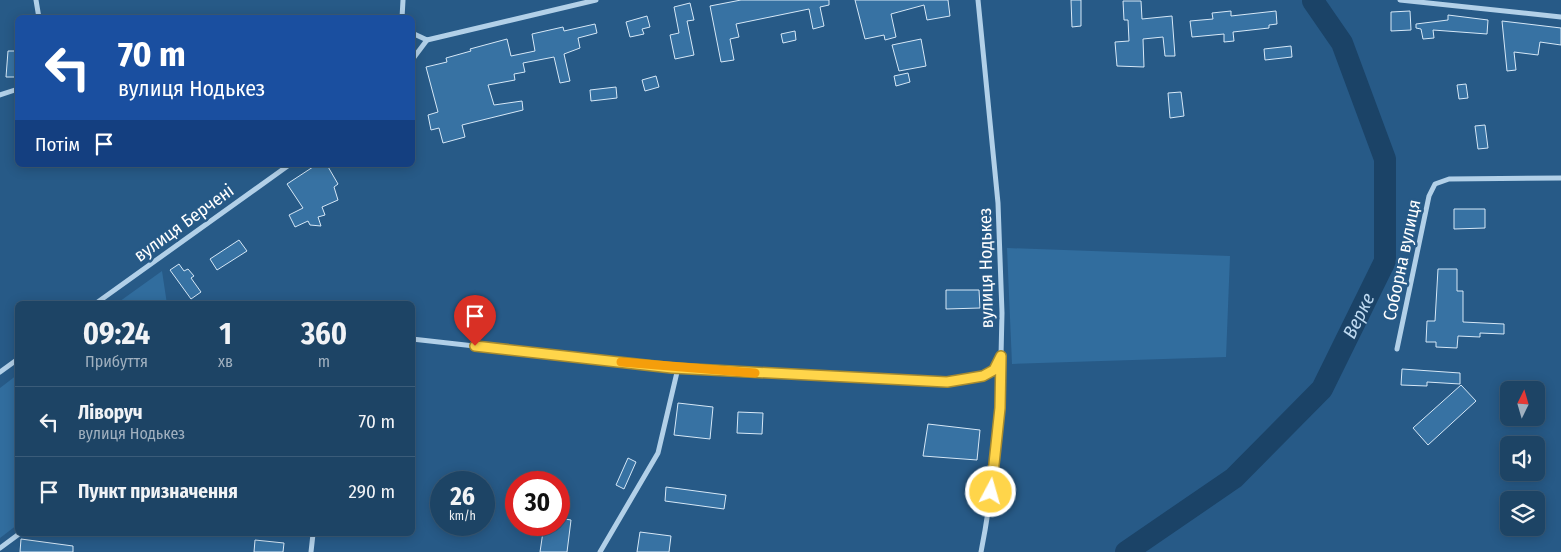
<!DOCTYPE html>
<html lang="uk">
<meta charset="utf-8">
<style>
:root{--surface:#1d4465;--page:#2a4e6e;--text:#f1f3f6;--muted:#a0b0bf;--line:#3b5c79}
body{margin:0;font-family:"Fira Sans Condensed",sans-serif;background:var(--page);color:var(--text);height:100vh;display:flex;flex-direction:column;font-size:19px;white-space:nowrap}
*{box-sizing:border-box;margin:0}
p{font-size:16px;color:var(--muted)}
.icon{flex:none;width:28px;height:28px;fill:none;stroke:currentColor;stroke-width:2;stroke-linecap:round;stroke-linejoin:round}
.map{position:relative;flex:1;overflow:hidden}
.side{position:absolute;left:15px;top:301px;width:400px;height:235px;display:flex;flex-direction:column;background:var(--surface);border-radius:8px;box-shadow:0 2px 12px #0003,0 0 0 1px var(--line)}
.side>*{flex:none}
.hud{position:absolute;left:15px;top:15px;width:400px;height:152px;border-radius:8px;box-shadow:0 2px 12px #0003,0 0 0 1px var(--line);background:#1a4fa0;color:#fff;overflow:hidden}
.needle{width:32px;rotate:5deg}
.buttons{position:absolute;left:1500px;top:381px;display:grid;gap:10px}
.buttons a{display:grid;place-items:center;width:45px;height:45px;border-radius:8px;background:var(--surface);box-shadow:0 2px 12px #0003,0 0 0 1px var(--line);font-size:25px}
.speed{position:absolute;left:430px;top:471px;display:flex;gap:10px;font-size:25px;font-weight:700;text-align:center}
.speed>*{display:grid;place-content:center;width:65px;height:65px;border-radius:50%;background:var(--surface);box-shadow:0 2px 12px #0003,0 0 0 1px var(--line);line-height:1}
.speed small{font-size:12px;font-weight:400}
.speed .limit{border:8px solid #d22;background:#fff;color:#111}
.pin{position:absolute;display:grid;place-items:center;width:42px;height:42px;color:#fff;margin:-51px -21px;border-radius:50% 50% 50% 0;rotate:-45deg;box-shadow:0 0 5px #0007}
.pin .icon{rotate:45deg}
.me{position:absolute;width:55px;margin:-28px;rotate:6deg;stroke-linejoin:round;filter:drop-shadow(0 0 4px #0008)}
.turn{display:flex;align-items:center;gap:18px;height:105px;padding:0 20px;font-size:22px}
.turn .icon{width:65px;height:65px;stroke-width:2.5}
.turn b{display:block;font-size:35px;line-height:42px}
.then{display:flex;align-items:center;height:48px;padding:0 20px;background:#0003;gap:10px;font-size:19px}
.eta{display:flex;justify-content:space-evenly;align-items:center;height:85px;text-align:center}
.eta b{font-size:30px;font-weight:700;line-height:35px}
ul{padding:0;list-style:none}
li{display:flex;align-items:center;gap:15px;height:70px;padding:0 20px;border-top:1px solid var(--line)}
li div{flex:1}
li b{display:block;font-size:19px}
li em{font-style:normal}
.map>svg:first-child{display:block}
.green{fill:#316d9e}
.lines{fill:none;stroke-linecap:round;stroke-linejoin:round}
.river{stroke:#1b4367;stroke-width:22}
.building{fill:#3772a3;stroke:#d6e8f7}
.street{stroke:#b2d0e8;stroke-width:5}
.route-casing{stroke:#a68a30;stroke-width:12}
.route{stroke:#ffd54a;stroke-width:9}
.slow{stroke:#f59e0b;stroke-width:9}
.labels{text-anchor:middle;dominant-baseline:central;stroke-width:5;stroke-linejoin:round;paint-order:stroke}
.street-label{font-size:18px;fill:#fff;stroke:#275a87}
.water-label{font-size:19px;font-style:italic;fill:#bed9f0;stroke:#275a87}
</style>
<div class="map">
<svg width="1561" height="552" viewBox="0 0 1561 552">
<rect width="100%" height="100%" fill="#275a87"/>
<!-- green -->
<g class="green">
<path d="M1007 248 1230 256 1226 357 1012 364Z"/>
<path d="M162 271 167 304H116Z"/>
<path d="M17 375V525L0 538V388Z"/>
</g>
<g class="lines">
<!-- river -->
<path class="river" id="s1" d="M1126 552 1234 478 1322 389 1385 261V159L1342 43 1313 1"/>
</g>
<!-- building -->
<g class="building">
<path d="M741 0H829V5L820 7 824 26 813 29 809 9 736 24 739 37 730 39 734 60 721 62 710 6Z"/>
<path d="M855 0H948L950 16 927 20 924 5 891 14 896 37 885 40 884 35 865 39Z"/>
<path d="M1071 0H1081V26L1072 27Z"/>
<path d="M1123 1H1141L1142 19 1172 16 1175 56H1165L1163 37 1143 39 1144 67 1117 66 1115 42 1129 41 1128 20H1124Z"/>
<path d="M690 3 694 20 687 21 694 55 675 59 670 35 679 33 674 7Z"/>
<path d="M1231 11V16L1276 11 1277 24 1269 25V28L1233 32 1234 41 1224 42V34L1192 37 1190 21 1213 19 1212 13Z"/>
<path d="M1410 11 1411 30 1391 31V12Z"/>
<path d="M1448 15 1488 20 1487 34 1433 30 1434 38 1423 39 1421 29 1416 28V24L1448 20Z"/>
<path d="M647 16 650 27 642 29 644 34 630 37 626 22Z"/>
<path d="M1502 21 1561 28V45L1540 42 1538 55 1514 52 1516 70 1507 71Z"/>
<path d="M595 24 597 33 578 38 580 48 564 54 570 81 560 83 554 57 523 63 525 72 514 74 515 80 488 85 494 105 522 101 523 110 462 125 465 137 443 143 439 128 431 130 428 115 438 112 426 67 447 62 446 58 471 51 470 49 507 39 511 56 535 51 532 34 563 27 564 31Z"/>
<path d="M795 31 796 40 783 43 781 34Z"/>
<path d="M921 39 926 66 899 71 892 45Z"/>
<path d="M1291 46 1292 57 1265 60 1264 49Z"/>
<path d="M8 51H18V77H6Z"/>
<path d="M908 73 910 82 896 86 894 76Z"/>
<path d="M656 76 659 87 645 91 642 80Z"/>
<path d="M1466 84 1468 98 1459 99 1457 85Z"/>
<path d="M616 87 617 98 591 101 590 90Z"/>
<path d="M1181 92 1184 116 1170 118 1168 93Z"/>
<path d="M1485 125 1488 148 1478 149 1475 126Z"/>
<path d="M316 165H327L338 184 334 187 338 200 322 207 325 215 318 217 321 226 310 225 308 221 295 227 289 215 303 208 287 184Z"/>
<path d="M1454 209H1485V228L1454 229Z"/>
<path d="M239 240 247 251 217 270 210 259Z"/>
<path d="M179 264 184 271 188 269 194 276 191 278 201 292 191 299 170 270Z"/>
<path d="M1438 269H1457V291H1463V322L1504 324V334L1480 333V337L1458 336 1457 348 1436 347V342H1426L1427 321H1435Z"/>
<path d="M946 290H979L980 308 946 309Z"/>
<path d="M1402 369 1460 373V384L1427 382V386L1401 385Z"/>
<path d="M1461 385 1476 401 1428 445 1413 428Z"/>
<path d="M678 403 713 407 710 439 674 435Z"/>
<path d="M738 412 763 413 762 434 737 433Z"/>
<path d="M928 424 980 430 977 460 923 456Z"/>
<path d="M628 458 636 462 624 489 616 485Z"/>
<path d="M666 487 726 495 724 509 665 501Z"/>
<path d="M559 518 571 520 567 552H540L544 525H559Z"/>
<path d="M640 532 671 536 669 552H637Z"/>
<path d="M21 539 73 546V552H20Z"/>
<path d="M255 540 284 543 283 552H254Z"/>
</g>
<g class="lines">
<!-- street -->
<g class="street">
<path d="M36 0 39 18"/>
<path d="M1400 0 1561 17"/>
<path d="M402 18 403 0"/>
<path d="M412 33 427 40 596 0"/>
<path d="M412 60 427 40"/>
<path d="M0 95 18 89"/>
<path d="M95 304 289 165"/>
<path d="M412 339 672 368 768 373 947 382 983 376 993 370 1001 356 1002 313 998 203 978 0"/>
<path d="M1397 349 1429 196 1435 184 1449 179 1561 178"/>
<path d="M0 372 18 359"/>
<path d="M0 548 19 534"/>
<path d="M311 552 313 534"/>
<path d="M600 552 658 453 678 368"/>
<path d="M981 552C994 487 999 422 1001 356"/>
</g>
</g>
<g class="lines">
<defs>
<path id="route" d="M475 346 672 368 947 382 983 376 994 370 1001 356 1000 408 991 492"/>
</defs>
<!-- route casing -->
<use href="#route" class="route-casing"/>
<!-- route -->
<use href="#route" class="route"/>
<!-- slow -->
<path class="slow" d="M621 362 755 373"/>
</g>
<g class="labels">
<!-- street labels -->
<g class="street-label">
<text transform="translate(184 223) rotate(-36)">вулиця Берчені</text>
<text transform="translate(1402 260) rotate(-78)">Соборна вулиця</text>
<text transform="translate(986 268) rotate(-91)">вулиця Нодькез</text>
</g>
<!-- water labels -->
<g class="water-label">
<text stroke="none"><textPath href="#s1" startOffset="338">Верке</textPath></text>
</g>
</g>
</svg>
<div class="buttons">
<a><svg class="needle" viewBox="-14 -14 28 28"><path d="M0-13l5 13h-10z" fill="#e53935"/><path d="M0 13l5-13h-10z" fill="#a0b0bf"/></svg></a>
<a><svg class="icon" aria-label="sound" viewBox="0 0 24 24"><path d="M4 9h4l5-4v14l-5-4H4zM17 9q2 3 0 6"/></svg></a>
<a><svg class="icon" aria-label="layers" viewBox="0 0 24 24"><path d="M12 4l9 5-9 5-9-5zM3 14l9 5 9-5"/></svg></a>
</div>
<div class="speed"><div>26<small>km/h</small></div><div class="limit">30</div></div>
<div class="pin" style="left:475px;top:346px;background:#d93025"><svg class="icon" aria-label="arrive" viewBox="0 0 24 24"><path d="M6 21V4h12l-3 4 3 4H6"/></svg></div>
<svg class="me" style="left:991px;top:492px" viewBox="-20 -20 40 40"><circle r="17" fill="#ffd54a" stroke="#fff" stroke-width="3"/><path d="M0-11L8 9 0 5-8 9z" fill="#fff"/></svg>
<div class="hud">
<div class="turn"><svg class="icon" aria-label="left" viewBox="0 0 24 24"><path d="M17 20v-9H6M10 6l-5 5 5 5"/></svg><div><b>70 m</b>вулиця Нодькез</div></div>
<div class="then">Потім<svg class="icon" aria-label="arrive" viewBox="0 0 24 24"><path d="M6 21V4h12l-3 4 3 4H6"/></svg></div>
</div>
<section class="side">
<div class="eta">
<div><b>09:24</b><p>Прибуття</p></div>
<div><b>1</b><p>хв</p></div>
<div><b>360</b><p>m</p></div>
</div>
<ul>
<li><svg class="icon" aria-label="left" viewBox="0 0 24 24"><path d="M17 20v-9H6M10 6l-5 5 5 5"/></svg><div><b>Ліворуч</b><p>вулиця Нодькез</p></div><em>70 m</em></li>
<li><svg class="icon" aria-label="arrive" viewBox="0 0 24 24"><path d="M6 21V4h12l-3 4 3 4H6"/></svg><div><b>Пункт призначення</b></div><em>290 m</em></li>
</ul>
</section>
</div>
